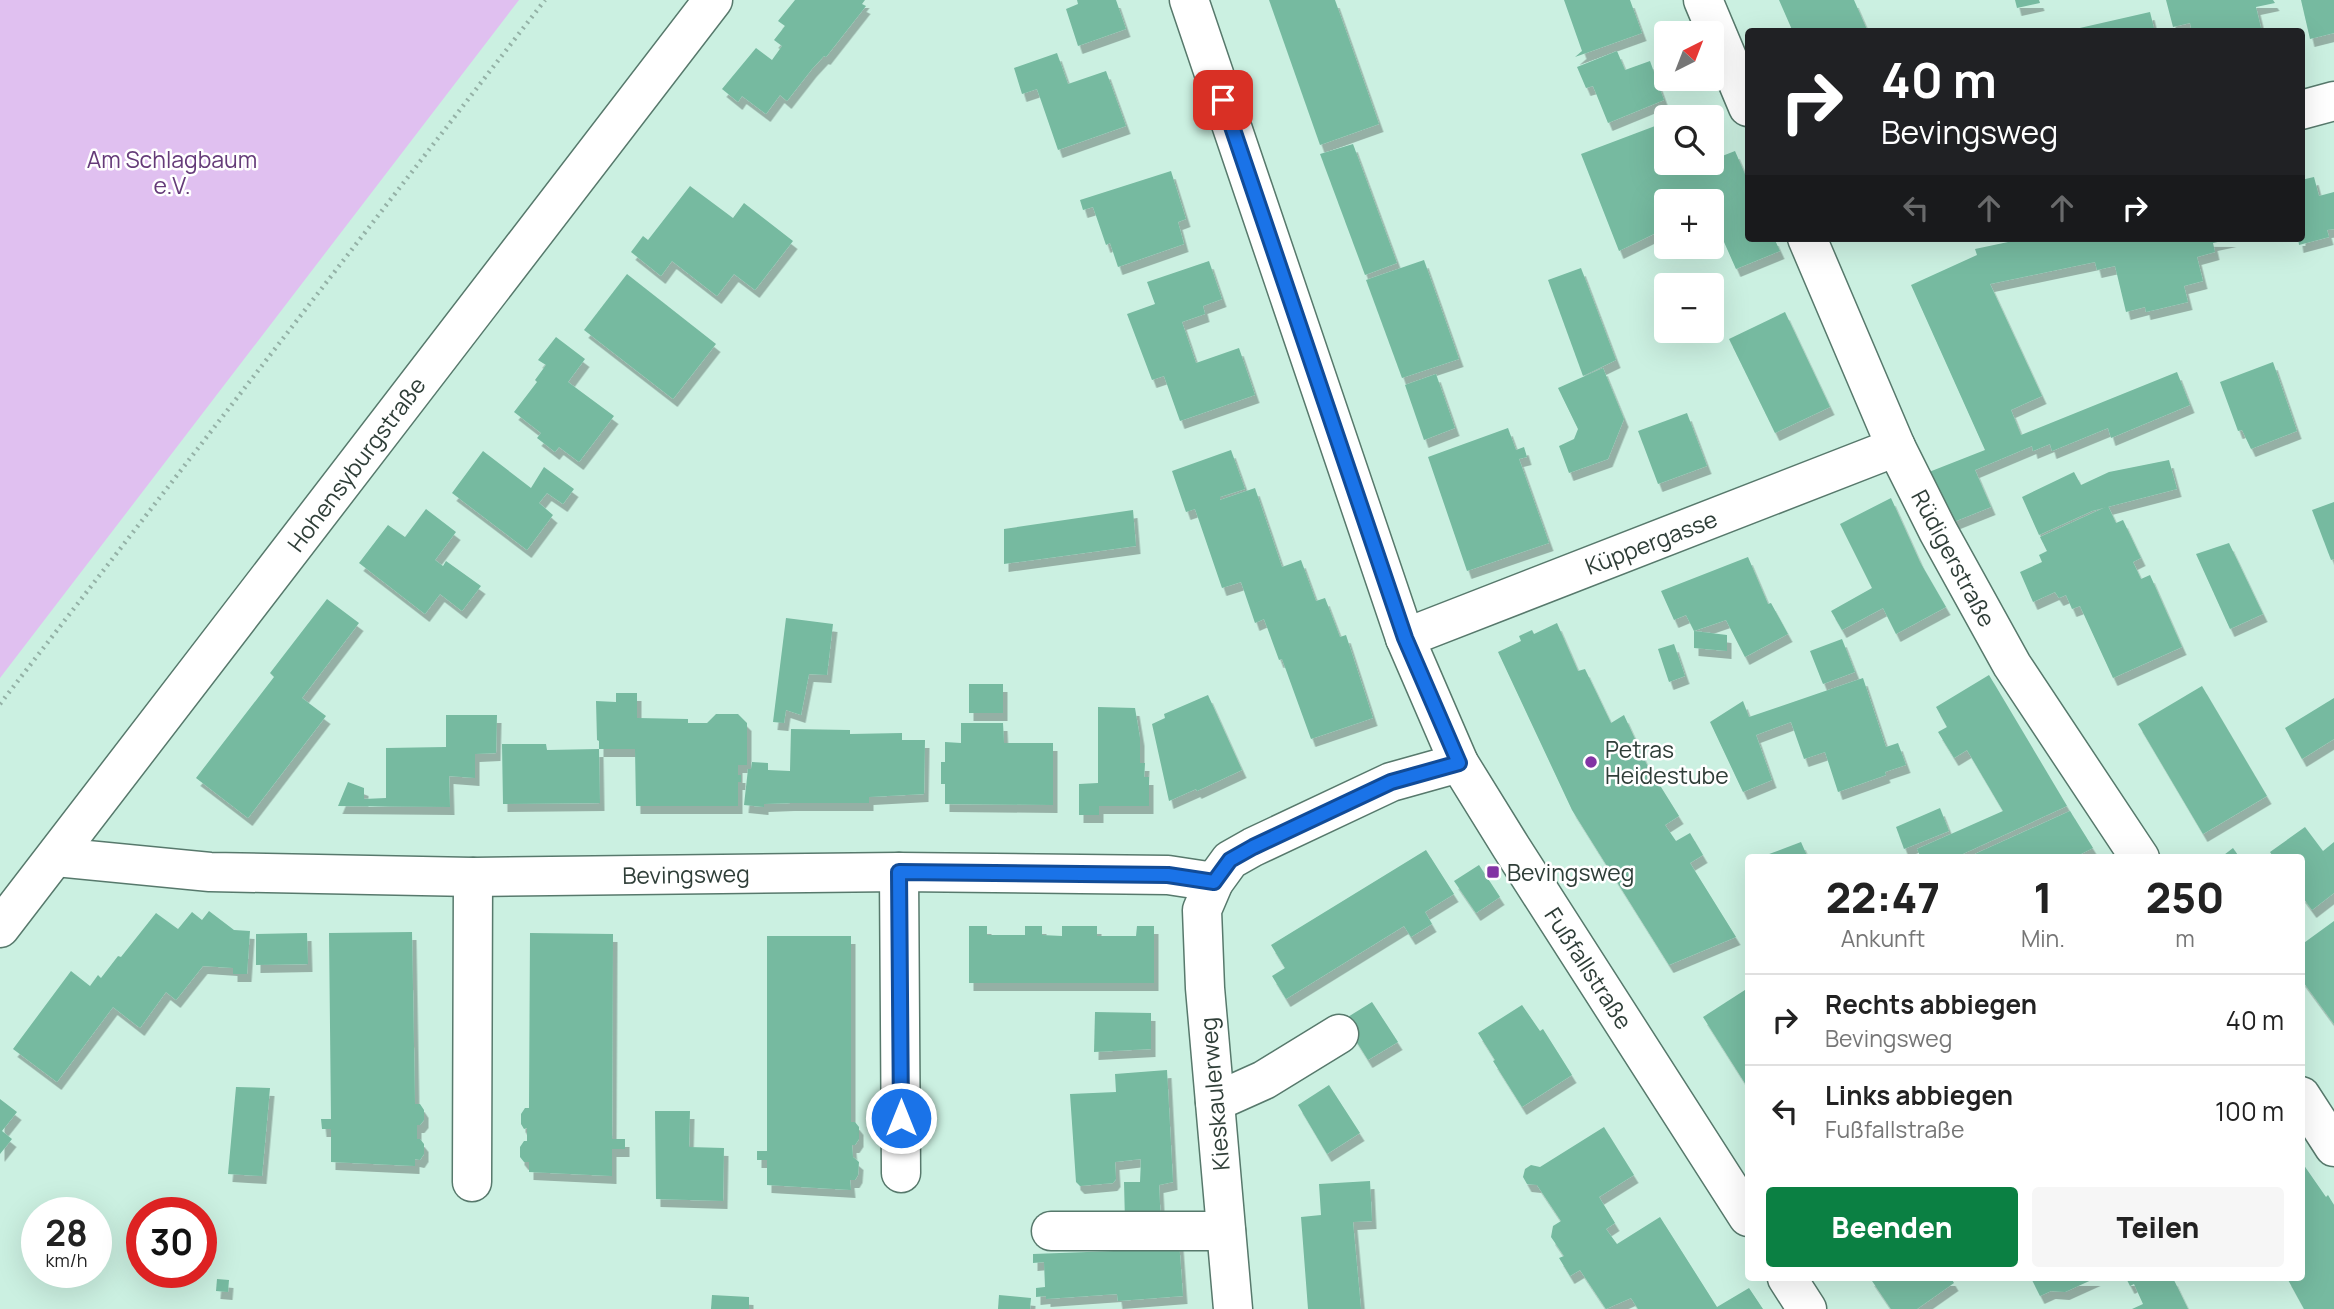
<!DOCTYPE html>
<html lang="de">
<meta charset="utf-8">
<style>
:root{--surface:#fff;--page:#f6f6f6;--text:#222;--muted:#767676;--line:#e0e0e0;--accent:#0b8043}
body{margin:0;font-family:Manrope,sans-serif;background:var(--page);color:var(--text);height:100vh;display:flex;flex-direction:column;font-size:26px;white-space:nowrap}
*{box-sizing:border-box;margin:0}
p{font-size:23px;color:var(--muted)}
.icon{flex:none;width:38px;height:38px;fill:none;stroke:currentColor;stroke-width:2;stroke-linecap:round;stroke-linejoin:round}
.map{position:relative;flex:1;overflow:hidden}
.sheet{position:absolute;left:1745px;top:854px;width:560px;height:427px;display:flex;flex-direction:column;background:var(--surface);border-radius:7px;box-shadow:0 7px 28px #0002}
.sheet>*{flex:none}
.hud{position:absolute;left:1745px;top:28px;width:560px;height:214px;border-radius:7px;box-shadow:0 7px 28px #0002;background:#202124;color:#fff;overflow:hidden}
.needle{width:46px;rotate:42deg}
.controls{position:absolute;left:1654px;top:21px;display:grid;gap:14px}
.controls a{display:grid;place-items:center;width:70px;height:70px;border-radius:7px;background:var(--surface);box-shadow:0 7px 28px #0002;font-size:35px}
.speed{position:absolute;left:21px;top:1197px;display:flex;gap:14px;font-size:35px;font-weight:700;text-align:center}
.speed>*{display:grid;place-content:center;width:91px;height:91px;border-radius:50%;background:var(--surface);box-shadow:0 7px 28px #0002;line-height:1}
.speed small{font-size:18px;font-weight:400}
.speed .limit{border:10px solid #d22;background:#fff;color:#111}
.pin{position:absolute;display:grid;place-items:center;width:60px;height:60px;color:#fff;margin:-30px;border-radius:14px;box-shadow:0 4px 10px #0006}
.me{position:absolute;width:77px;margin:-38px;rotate:0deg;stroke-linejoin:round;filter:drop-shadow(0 0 5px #0008)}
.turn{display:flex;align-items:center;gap:24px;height:147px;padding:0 21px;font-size:32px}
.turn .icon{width:91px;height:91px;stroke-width:2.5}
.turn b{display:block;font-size:49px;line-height:60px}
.lanes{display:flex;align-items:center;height:66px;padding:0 21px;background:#0003;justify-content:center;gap:35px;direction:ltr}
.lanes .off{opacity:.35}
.eta{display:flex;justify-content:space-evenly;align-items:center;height:119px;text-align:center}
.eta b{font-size:42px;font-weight:800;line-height:49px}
.primary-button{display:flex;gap:14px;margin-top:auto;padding:14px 21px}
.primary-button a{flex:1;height:80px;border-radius:7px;background:var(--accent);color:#fff;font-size:28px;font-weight:800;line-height:80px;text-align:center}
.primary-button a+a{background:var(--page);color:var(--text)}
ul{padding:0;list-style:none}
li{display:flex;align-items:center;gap:21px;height:91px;padding:0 21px;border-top:2px solid var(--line)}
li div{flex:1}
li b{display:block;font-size:26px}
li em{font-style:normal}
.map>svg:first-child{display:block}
.green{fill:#e0c0f0}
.building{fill:#76baa0;filter:url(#shadow)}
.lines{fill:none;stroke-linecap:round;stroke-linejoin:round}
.minor-casing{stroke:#57796c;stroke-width:41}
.path{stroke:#94b1a6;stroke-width:4.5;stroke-dasharray:2 5;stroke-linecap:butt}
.minor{stroke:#fff;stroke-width:38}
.route-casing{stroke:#114b97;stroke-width:18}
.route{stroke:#1a73e8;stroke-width:12}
.poi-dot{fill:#8234a4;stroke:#fff;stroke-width:2.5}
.labels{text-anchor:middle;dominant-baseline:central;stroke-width:5;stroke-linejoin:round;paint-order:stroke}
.park-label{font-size:23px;fill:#653b79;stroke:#fff}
.street-label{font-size:23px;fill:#2f3e38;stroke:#fff}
.poi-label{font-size:23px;fill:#2f3e38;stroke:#fff;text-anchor:start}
</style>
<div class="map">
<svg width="2334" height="1309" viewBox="0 0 2334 1309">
<defs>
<filter id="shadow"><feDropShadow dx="4.5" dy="8" stdDeviation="0" flood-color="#0004"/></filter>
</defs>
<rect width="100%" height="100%" fill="#cbf0e1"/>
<!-- green -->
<path class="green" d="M0 0H519L0 678Z"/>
<!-- building -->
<g class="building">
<path d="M795 0H865L862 4 866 6 826 57 824 56 812 69 787 101 780 95 766 114 742 96 738 102 722 89 756 48 772 60 782 46 774 40 785 26 778 21Z"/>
<path d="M1077 0H1116L1126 29 1078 46 1066 9 1078 4Z"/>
<path d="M1269 0H1335L1379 124 1320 145Z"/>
<path d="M1564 0H1630L1642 33 1575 57 1582 51Z"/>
<path d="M1779 0H1854L1868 32H1793Z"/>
<path d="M2015 0H2039L2040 3 2017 8Z"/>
<path d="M2166 0H2273L2275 3 2256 7 2262 32H2192L2190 23 2173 27Z"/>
<path d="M2301 0H2334V33L2310 39Z"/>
<path d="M2150 12 2155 32H2071V30Z"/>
<path d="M1617 51 1625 70 1650 61 1664 100 1608 123 1593 86 1586 88 1577 67Z"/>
<path d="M1057 53 1068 84 1106 71 1126 126 1058 150 1037 89 1022 94 1014 68Z"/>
<path d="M1663 123 1666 131V163H1678L1682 172 1705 163H1712V160L1735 151 1748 181V238H1774L1780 251 1736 269 1712 215V201H1666V228L1619 251 1581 154Z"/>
<path d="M1353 144 1397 263 1365 275 1320 154Z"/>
<path d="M1171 171 1186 219 1178 222 1184 244 1118 267 1110 243 1106 245 1093 207 1083 210 1080 200Z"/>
<path d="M2314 177 2319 196 2334 192V229L2327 230 2329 237 2299 245 2298 238H2301V180Z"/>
<path d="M690 186 733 218 744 203 793 241 755 290 734 274 717 296 672 261 661 276 631 252 643 236 648 240Z"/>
<path d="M2027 238 2232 239 2213 243 2215 252 2197 257 2203 281 2184 286 2188 302 2146 312 2145 307 2126 312 2115 266 2097 270 2095 262 1990 284 2042 396 2011 410 2021 435 2177 372 2190 405 2111 438 2108 428 2052 451 2050 444 2033 451 2032 446 1975 470 1991 507 1951 523 1929 472 1985 450 1911 285 1977 255 1975 249Z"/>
<path d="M1424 260 1459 359 1402 378 1366 280Z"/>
<path d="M1209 261 1222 299 1203 306 1205 314 1182 322 1196 363 1239 348 1255 395 1180 421 1164 376 1152 380 1127 314 1155 304 1147 282Z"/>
<path d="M1581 268 1616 360 1583 376 1548 280Z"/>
<path d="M627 274 716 344 673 399 584 330Z"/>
<path d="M1785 312 1830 407 1775 433 1729 339Z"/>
<path d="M556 337 585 359 568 382 614 416 579 462 559 447 555 452 537 438 541 433 514 412 537 382 535 380 546 365 538 360Z"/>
<path d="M2273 362 2297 431 2251 449 2242 430 2238 431 2220 382Z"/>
<path d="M1603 368 1624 419 1608 459 1569 473 1559 446 1574 439 1578 429 1558 388Z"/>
<path d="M1436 374 1455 428 1424 440 1405 385Z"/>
<path d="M1687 413 1707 466 1658 484 1638 431Z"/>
<path d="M1508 428 1516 450 1524 447 1527 457 1519 459 1549 543 1467 571 1428 457Z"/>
<path d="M1231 450 1245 489 1220 497V500L1255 488 1282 567 1301 560 1316 601 1325 598 1340 637 1346 635 1373 718 1311 739 1282 659 1279 660 1264 619 1255 623 1241 582 1222 588 1195 509 1186 512 1172 471Z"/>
<path d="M483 451 531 488 544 467 574 489 563 504 547 493 539 503 553 515 527 550 452 493Z"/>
<path d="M2169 460 2177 489 2092 511 2039 535 2022 497 2074 472 2081 485 2109 472Z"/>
<path d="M1891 498 1920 562 1946 607 1896 634 1883 608 1842 630 1831 611 1872 588 1840 524Z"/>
<path d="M2334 502V559L2331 560 2312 510Z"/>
<path d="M2108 506 2116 523 2123 520 2141 558 2133 562 2141 579 2150 575 2182 647 2113 678 2080 606 2072 609 2066 595 2059 598 2055 592 2033 602 2020 572 2042 562 2039 555 2047 551 2040 537Z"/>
<path d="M426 509 456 532 435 560 443 566 446 561 481 586 462 611 440 594 425 614 359 563 388 525 405 537Z"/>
<path d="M1133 510 1136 546 1004 564V529Z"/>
<path d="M2229 543 2263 614 2230 629 2196 554Z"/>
<path d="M1748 557 1768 604 1771 603 1788 634 1745 657 1726 620 1694 631 1686 615 1674 620 1661 591Z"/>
<path d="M327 599 359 623 302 698 326 716 248 818 196 778 274 677 270 673Z"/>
<path d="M786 618 833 624 827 675 809 674 801 715 786 710 784 723 773 722Z"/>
<path d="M1557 623 1578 671 1585 669 1611 723 1624 715 1646 763 1679 816 1665 825 1676 841 1690 833 1703 855 1690 863 1736 937 1669 965 1572 810 1498 652 1521 641 1519 636 1532 630 1534 634Z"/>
<path d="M1694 631 1727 635V651L1694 648Z"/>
<path d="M1842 639 1855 672 1823 684 1810 651Z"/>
<path d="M1674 644 1685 676 1669 682 1658 649Z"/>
<path d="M1989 675 2067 806 1954 858H1921L1917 849 2003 811 1967 750 1954 758 1938 732 1947 727 1936 707Z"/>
<path d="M1863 678 1886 747 1898 743 1906 765 1885 772 1886 775 1838 792 1825 752 1804 759 1791 722 1756 735 1772 780 1743 792 1710 722 1743 701 1749 717Z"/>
<rect x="969" y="684" width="34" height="29"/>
<path d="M2202 686 2267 796 2203 834 2138 724Z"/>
<path d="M616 693H637V718L688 719V723H707L716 714H738L747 723V765H738V775H741V782H738V806H636L635 749H599V741L597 740 596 701 616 702Z"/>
<path d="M1208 695 1242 770 1197 791 1196 789 1169 801 1152 724 1165 718 1164 714Z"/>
<path d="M2334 698V739L2302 759 2285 728Z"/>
<path d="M1098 707 1135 708 1140 738V763H1145L1144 777H1149V806H1099V815H1079V784L1098 783Z"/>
<path d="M446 715H497L496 753 475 754V778L449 776 450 807 338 806 348 782 364 788V799L386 798V748L446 747Z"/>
<path d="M961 723H1003L1004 743H1053V805L945 804V784H941V762H945V742L961 743Z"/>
<path d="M791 729 850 730V734L902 733V740H925L924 794 869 797V803H790L764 804V807L744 805 748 769H751L752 762 768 763V770L790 771Z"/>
<path d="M502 744H546L547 750 599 749 600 803 503 804Z"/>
<path d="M1940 808 1949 831 1904 849 1896 827Z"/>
<path d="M2070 811 2093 848 2073 858H1966Z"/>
<path d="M2305 827 2323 851 2334 842V893L2312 910 2301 895V858H2274L2270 852Z"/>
<path d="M1801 842 1808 858H1761V857Z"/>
<path d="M2233 848 2240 858H2220Z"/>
<path d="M1426 850 1454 894 1425 912 1432 924 1411 937 1404 926 1286 999 1272 976 1285 968 1271 945Z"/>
<path d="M1479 865 1500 897 1476 913 1454 881Z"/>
<path d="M209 911 234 930 250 931 247 974H233V968L203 966 176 1000 166 992 140 1028 113 1007 57 1082 13 1049 71 971 90 986 98 975 101 978 118 956 121 957 156 913 178 929 192 912 202 920Z"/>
<path d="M2334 921V1024L2301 979V945Z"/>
<path d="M969 926H987V935H1025V926H1042V935L1062 936V926H1097V936H1136L1137 926H1154V983H969Z"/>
<path d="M412 932 415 1104H420L424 1110V1120L420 1125H417V1139H420L424 1144V1154L420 1160 415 1159V1166L331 1162V1129H322L321 1119H331L329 933Z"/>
<path d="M307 933 308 964 256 965V934Z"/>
<path d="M530 933 613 934 612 1139H625V1149H612V1176L529 1172V1162H524L520 1157V1147L524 1141H527V1128L524 1129 521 1124V1114L525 1108H529Z"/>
<path d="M767 936H851V1122H855L859 1127V1139L855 1145H852L853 1157 859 1162 858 1175 855 1180H850L851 1190 767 1185V1160H757V1151H767Z"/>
<path d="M1748 988V1088L1703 1017Z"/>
<path d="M1372 1002 1398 1042 1368 1060 1343 1020Z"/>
<path d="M1522 1005 1540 1031 1543 1029 1572 1075 1522 1107 1493 1061 1495 1060 1478 1033Z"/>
<path d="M1095 1012 1151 1013V1049L1094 1052Z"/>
<path d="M1167 1070 1173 1182 1159 1185 1161 1223 1125 1222 1124 1182H1140L1141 1159 1115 1162 1116 1179 1113 1183 1080 1186 1076 1182 1070 1094 1116 1092 1115 1074Z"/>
<path d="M1329 1085 1360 1133 1327 1154 1298 1105Z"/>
<path d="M236 1087 270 1088 262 1176 228 1174Z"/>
<path d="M0 1099 17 1112 2 1131 12 1139 0 1154Z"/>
<path d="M655 1111H690L689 1147 724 1148 723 1201 656 1199Z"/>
<path d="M1604 1127 1634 1175 1599 1197 1615 1223 1606 1229 1617 1244 1660 1217 1717 1307 1749 1288 1763 1309H1638L1631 1298 1606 1309 1580 1270 1570 1276 1559 1258 1564 1256 1551 1237 1553 1226 1561 1221 1537 1185 1527 1184 1523 1177 1525 1169 1531 1165 1540 1167Z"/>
<path d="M2301 1161 2326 1197 2328 1195 2334 1205V1309H2304L2287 1278H2301Z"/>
<path d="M1370 1181 1372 1221 1353 1222 1361 1309H1308L1301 1217 1321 1215 1319 1184Z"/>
<path d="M1179 1241 1183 1296 1118 1301 1117 1294 1046 1299V1296L1036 1297V1288L1045 1287 1044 1262 1033 1263V1254L1114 1251V1244Z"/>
<path d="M1870 1278H1951L1954 1283 1917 1309H1891Z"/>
<path d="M2031 1278H2096L2065 1292 2051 1291 2040 1296Z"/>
<path d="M2126 1278H2173L2188 1309H2132L2143 1304 2134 1284 2130 1286Z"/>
<path d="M217 1279 229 1280 228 1292 216 1291Z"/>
<path d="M712 1295 749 1297V1309H711Z"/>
<path d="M999 1295 1031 1298 1030 1309H998Z"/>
</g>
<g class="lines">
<defs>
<g id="minor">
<path d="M1189 0 1405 638 1459 763 1511 847 1748 1217"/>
<path d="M1703 0 1748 107"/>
<path d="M2301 110 2334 101"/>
<path d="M1807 238 1896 447 1938 531 2012 665 2140 858"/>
<path d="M1405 638 1896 447"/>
<path d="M56 857 210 872 473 877 899 872 1168 875 1214 882"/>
<path d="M899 872 901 1173"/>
<path d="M0 928 713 0"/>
<path d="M2301 1096 2334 1147"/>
<path d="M1215 1102 1264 1080 1339 1034"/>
<path d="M472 1182 473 877"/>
<path d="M1051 1231H1226"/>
<path d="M1787 1278 1807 1309"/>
<path d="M1233 1309 1205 988 1202 910 1214 882 1230 860 1253 847 1391 782 1459 763"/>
</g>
</defs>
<!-- minor casing -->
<use href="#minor" class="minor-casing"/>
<!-- path -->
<path class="path" d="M0 704 545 0"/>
<!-- minor -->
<use href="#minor" class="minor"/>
</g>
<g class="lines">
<defs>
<path id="route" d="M901 1118 899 872 1168 875 1214 882 1230 860 1253 847 1391 782 1459 763 1405 638 1223 100"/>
</defs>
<!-- route casing -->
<use href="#route" class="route-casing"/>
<!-- route -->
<use href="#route" class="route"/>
</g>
<!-- markers -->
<g class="poi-dot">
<circle cx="1591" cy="762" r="7"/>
<rect x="1486" y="865" width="14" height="14" rx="3.5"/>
</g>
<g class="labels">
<!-- park labels -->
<g class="park-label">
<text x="172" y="159">Am Schlagbaum<tspan x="172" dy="26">e.V.</tspan></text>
</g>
<!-- street labels -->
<g class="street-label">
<text transform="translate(356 464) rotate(-53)">Hohensyburgstraße</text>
<text transform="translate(1651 542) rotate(-21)">Küppergasse</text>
<text transform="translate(1954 558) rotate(62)">Rüdigerstraße</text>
<text transform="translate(686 874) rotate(-1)">Bevingsweg</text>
<text transform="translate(1589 968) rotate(57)">Fußfallstraße</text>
<text transform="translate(1214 1094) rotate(-95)">Kieskaulerweg</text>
</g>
<!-- poi labels -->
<g class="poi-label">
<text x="1605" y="749">Petras<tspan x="1605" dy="26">Heidestube</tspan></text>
<text x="1507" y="872">Bevingsweg</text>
</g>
</g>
</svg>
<div class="controls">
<a><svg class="needle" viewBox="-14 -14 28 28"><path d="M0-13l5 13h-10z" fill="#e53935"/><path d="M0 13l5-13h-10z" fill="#767676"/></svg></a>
<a><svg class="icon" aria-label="search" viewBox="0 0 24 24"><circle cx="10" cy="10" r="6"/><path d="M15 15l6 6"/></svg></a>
<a>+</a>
<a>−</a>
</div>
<div class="speed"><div>28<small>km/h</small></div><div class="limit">30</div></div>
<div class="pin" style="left:1223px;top:100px;background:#d93025"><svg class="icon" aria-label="arrive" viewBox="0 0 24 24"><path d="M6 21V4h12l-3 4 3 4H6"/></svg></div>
<svg class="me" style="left:901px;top:1118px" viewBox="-20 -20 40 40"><circle r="17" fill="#1a73e8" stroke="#fff" stroke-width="3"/><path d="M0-11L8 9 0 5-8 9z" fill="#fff"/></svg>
<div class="hud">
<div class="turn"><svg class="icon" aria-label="right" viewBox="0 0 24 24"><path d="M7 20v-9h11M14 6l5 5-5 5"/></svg><div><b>40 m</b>Bevingsweg</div></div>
<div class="lanes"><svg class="icon off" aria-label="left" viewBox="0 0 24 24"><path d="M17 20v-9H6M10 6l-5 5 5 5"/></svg><svg class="icon off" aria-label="ahead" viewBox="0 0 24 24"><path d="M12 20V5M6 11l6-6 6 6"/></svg><svg class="icon off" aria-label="ahead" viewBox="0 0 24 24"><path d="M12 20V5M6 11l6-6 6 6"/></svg><svg class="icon" aria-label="right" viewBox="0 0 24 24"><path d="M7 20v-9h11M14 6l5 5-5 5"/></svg></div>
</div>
<section class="sheet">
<div class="eta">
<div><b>22:47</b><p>Ankunft</p></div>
<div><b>1</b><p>Min.</p></div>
<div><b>250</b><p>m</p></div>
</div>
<ul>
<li><svg class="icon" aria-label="right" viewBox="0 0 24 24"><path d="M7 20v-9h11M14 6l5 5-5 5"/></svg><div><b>Rechts abbiegen</b><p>Bevingsweg</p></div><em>40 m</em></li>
<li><svg class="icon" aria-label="left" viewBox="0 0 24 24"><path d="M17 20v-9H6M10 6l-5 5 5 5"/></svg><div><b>Links abbiegen</b><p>Fußfallstraße</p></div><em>100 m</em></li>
</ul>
<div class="primary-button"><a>Beenden</a><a>Teilen</a></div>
</section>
</div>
